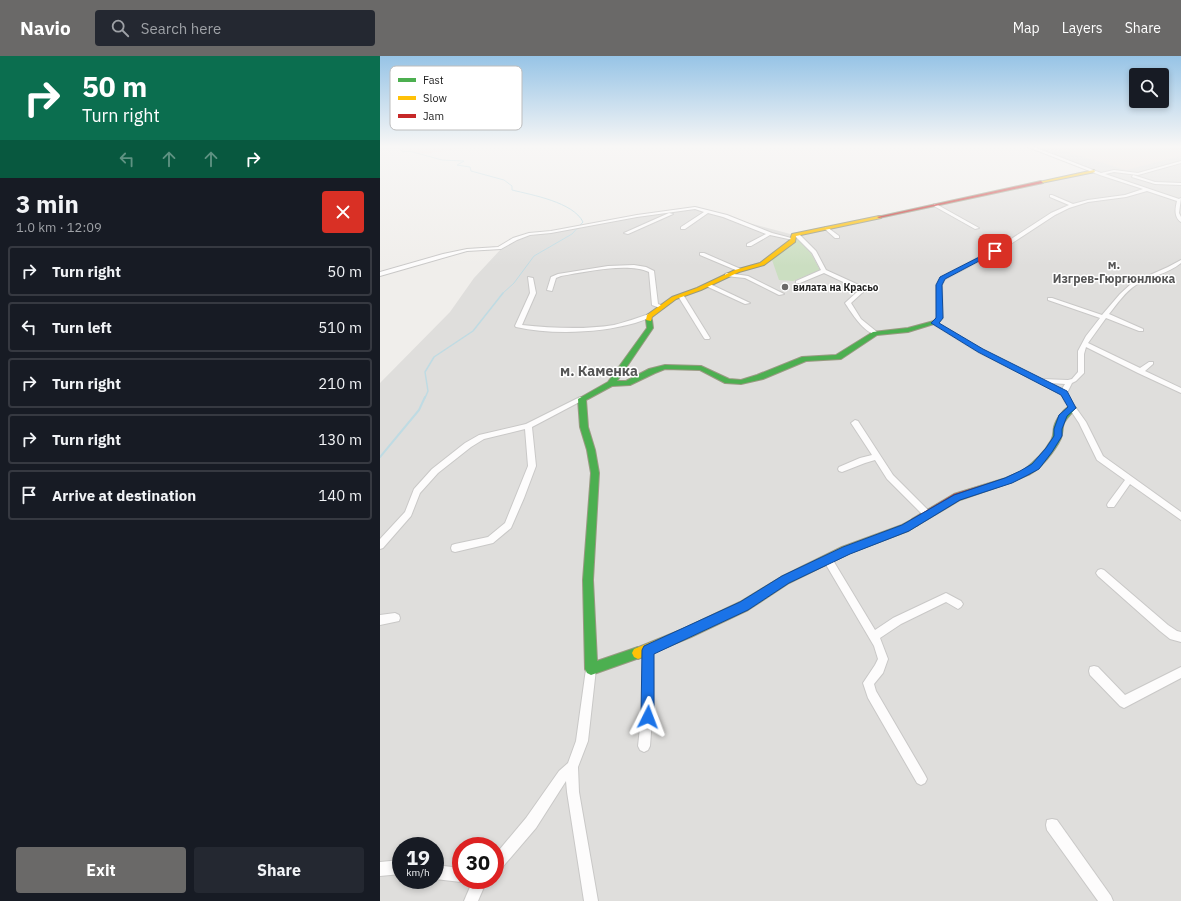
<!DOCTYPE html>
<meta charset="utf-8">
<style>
:root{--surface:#171b24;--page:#242831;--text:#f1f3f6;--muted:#9ea1a6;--line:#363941;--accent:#6a6968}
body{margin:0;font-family:"IBM Plex Sans",sans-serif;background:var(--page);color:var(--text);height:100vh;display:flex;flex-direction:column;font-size:15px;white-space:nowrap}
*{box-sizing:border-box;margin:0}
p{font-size:13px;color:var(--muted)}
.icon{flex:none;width:22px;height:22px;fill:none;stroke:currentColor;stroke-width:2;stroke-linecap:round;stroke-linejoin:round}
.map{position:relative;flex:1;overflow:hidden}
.side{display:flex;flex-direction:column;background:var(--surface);width:380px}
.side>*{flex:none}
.top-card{background:#0b6e4f;color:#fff;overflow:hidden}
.fabs{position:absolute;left:749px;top:12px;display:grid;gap:8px}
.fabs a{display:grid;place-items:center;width:40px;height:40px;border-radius:4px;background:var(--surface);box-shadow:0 2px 6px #0003;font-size:20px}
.speed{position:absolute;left:12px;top:781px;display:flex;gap:8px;font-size:20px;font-weight:700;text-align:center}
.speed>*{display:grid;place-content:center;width:52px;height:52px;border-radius:50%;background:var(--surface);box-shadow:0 2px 6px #0003;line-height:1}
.speed small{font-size:10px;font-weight:400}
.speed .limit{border:6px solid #d22;background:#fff;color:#111}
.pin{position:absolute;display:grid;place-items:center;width:34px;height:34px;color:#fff;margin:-17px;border-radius:8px;box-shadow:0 2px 6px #0006}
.me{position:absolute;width:44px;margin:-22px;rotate:3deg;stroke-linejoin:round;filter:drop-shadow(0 0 3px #0008)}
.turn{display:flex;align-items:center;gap:14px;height:84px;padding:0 16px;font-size:18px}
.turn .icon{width:52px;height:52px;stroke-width:2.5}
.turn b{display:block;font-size:28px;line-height:34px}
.lanes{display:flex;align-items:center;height:38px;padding:0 16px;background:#0003;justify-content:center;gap:20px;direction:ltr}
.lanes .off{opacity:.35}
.round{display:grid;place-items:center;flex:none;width:42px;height:42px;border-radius:4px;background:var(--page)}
.head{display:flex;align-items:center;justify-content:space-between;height:68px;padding:0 16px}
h1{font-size:24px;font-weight:800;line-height:30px}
.action{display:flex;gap:8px;margin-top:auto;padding:8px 16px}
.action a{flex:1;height:46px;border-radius:4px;background:var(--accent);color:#fff;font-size:16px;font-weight:800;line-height:46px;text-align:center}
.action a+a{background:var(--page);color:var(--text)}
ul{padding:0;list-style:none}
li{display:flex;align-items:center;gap:12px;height:50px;margin:0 8px 6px;padding:0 8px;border:2px solid var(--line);border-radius:4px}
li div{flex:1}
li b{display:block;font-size:15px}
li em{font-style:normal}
header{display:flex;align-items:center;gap:24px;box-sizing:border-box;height:56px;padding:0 20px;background:var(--accent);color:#fff}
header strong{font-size:19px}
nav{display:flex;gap:22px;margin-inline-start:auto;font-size:14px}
.search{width:280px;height:36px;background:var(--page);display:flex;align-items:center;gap:10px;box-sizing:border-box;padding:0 14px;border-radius:4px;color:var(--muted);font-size:15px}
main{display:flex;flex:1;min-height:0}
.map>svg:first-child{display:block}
.residential{fill:#dfdedc;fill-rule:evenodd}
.commercial{fill:#f1e3e1}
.military{fill:#eae0db}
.forest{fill:#cbdec1}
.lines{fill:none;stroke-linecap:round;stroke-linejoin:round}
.stream-far2{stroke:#bfdbe3;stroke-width:1}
.stream-far1{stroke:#bfdbe3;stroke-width:1.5}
.stream{stroke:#bfdbe3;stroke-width:2}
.street-casing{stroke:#c9c8c7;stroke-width:2}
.fast-casing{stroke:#999a82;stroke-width:2}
.slow-casing{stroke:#999a82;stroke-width:2}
.jam-casing{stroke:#999a82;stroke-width:2}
.street{fill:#fdfcfc;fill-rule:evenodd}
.fast{fill:#4caf50;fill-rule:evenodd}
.slow{fill:#ffc107;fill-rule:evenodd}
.jam{fill:#c62828;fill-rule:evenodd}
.route{fill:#1a73e8;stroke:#114b97}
.poi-dot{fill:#6a6968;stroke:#fff;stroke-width:1.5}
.labels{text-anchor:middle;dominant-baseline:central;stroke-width:3;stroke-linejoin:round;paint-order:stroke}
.far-poi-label{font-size:10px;font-weight:bold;fill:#222;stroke:#fff;text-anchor:start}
.far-quarter-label{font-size:12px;font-weight:bold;fill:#555;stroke:#fff}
.quarter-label{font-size:14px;font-weight:bold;fill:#555;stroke:#fff}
.key{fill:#fff;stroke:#bdbdbd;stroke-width:1}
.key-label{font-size:11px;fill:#222}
</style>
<header>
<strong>Navio</strong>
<div class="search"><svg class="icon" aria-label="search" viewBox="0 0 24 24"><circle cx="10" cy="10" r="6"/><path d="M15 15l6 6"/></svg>Search here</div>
<nav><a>Map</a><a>Layers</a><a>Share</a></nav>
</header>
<main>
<section class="side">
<div class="top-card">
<div class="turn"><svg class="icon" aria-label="right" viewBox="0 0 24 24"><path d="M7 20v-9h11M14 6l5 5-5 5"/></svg><div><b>50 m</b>Turn right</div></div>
<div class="lanes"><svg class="icon off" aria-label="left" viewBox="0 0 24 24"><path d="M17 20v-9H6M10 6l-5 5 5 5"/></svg><svg class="icon off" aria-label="ahead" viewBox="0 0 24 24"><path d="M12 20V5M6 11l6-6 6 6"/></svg><svg class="icon off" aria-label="ahead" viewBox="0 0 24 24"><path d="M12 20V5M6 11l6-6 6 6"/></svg><svg class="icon" aria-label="right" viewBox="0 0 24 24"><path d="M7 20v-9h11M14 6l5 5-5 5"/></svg></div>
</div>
<div class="head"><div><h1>3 min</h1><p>1.0 km · 12:09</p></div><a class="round" style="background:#d93025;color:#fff"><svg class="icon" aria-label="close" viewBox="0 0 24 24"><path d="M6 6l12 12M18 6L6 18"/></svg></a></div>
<ul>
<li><svg class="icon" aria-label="right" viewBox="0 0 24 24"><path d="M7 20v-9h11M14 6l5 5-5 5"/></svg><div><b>Turn right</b></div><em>50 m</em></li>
<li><svg class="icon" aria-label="left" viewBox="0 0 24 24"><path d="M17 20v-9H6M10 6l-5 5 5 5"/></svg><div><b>Turn left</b></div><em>510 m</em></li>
<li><svg class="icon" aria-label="right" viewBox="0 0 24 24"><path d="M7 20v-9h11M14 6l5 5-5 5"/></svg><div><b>Turn right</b></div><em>210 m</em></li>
<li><svg class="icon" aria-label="right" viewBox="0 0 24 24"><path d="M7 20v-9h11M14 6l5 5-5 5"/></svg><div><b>Turn right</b></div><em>130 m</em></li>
<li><svg class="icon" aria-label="arrive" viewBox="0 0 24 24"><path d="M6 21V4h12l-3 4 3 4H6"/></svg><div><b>Arrive at destination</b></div><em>140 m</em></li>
</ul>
<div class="action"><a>Exit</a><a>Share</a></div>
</section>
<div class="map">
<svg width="801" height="845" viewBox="0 0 801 845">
<rect width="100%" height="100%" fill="#f0eeeb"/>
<!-- residential -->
<path class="residential" d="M651 91H801V845H0V327L70 256 94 222 121 193 135 183 278 156 313 152 414 179 713 115ZM21 790H55V824H21ZM81 790H115V824H81Z"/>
<!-- commercial -->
<path class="commercial" d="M0 91H93L44 98 22 94V92L0 94Z"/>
<!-- military -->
<path class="military" d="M671 91H801V100L746 114Z"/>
<!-- forest -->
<path class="forest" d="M417 182C429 190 433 202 440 214L413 225 399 224 392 204 416 186Z"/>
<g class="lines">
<!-- stream-far2 -->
<path class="stream-far2" d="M18 91 23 96 29 95 62 104 84 105 77 109 90 111 91 115 124 124 132 130V134C152 139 193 146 203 166L192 178 154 200 134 227 122 238"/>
<!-- stream-far1 -->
<path class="stream-far1" d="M45 342 48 335 45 316 54 301 93 275 123 237"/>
<!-- stream -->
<path class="stream" d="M0 401 39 354 45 341"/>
<defs>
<g id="street">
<path d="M648 91H654L721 117 734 114 758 117 801 105V107L758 119 734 116 725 118 799 143 801 142 799 157 801 161V166C794 161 795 153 797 145L767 135 746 141 708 146 689 152 675 159 626 191 565 223 562 229 563 262 558 267 602 294 661 323 688 324 692 323 698 316V295L706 280 720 262 668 244V242H672L722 259 740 238 752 227 788 211 801 204V207C788 218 770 220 756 229 745 236 737 248 729 258L763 273V275H759L726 262 708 287 760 312 769 306H773V308L765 315 801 332V337L758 317 706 291 704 298V317L696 325 692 327 687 337 691 345 706 366 723 400 801 456V464L750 428 734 451H728L727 449 728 447 745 424 717 404 699 367 685 346 681 338 598 296 551 267 557 261 556 229 561 221 622 189 671 157 689 149 670 141V139H672L693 148 708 144 745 139 763 133 720 119ZM670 327 685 328 682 333Z"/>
<path d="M753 119 775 126 801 127V129L775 128 752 121Z"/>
<path d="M554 148H556L599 172 595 173 554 150Z"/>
<path d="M315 151 347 159 392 177 415 183 413 184 390 179 371 190H367V188L386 178 343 161 328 157 305 173H301V171L324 156 315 153 257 161 171 177 150 179 137 184 121 193 87 195 0 220V216L63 198 87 193 118 191 133 182 149 177 171 175 257 159Z"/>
<path d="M289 157 293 158 248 178 244 177Z"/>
<path d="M447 171 459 180V182H455L445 173V171Z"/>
<path d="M415 178H419L436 195 446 214 481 230 483 236 471 247 481 263 497 276V278C485 279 471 256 465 247L477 236 476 232 444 217 420 227H416V225L441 214 432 197 415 180Z"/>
<path d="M320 197H324L363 214 358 215 320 199Z"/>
<path d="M254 209 266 211 274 215 278 248 284 250V252H280L272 249 269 216C248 206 204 216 181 220L176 222 172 235 167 234 171 221 178 218 228 210Z"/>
<path d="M347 217 368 220 404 238 399 239 365 222 345 220V218Z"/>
<path d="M148 221 153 222 156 237 142 269C172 272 203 274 234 269 246 266 257 262 269 258L272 260C267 263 261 265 255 267 220 277 172 279 136 271L135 270 150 237Z"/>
<path d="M326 228H330L370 247 365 248 326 230Z"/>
<path d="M299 239 304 240 330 282 329 283H325L324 282 298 240Z"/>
<path d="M200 341H204L205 343 152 371 156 410 144 442 131 472 113 487 75 496 72 495 71 492 72 489 75 488 108 481 125 467 148 410 145 373 104 383 91 391 58 417 40 437 31 460 3 492 0 493V483L25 456 34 433 52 413 85 387 99 379 146 368Z"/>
<path d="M475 364 478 365 513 419 551 457 552 459 551 461 548 462 545 461 507 423 495 404 485 407 462 416 459 415 458 413 459 411 480 402 492 399 471 367Z"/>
<path d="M448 500 451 501 495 574 513 562 566 537 581 545 583 548 581 551 578 553 566 546 521 568 500 582 508 603 503 617 494 628 496 635 545 719 547 723 545 727 541 729 537 727 488 642 483 627 495 609 498 603 494 590 445 507 443 504 445 501Z"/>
<path d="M721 513 724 514 788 569 797 575 801 576V586L790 583 780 575 718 520 716 517 718 514Z"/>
<path d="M15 557 19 559 20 562 19 565 0 569V559Z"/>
<path d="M268 589 272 590 273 594 274 635 270 690 268 694 264 696 260 694 258 690 264 635 263 594 264 590Z"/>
<path d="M211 608 215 609 216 613 208 685 198 711 199 736 218 845H204L187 736 186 725 156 772 120 814 115 816V799L146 762 179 715 188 707 196 685 206 613 207 609Z"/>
<path d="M714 610 718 611 745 639 801 611V622L744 652 740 650 710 619 709 615 710 611Z"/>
<path d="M672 763 677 764 731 840 733 845H718L667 774 666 769 667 764Z"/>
<path d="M21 804V818L0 820V806Z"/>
<path d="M55 809 81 812V824H85L81 826 55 823Z"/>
<path d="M93 824H107L98 845H84Z"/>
</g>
<g id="fast">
<path d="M269 262 272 264 273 272 237 325H246L269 313 285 309 321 310 349 323 361 324 377 319 422 301 456 299 493 276 528 272 554 265 557 267 528 276 497 279 461 303 426 305 383 323 361 328 345 327 320 314 285 313 275 317 250 329 232 330 206 344 208 371 215 394 219 417 213 524 217 605 258 591 262 593 264 597 262 601 211 619 207 617 205 613 203 524 211 417 207 394 200 371 198 343 228 326 267 272 266 264Z"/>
<path d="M692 349 696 352C692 357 687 361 684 367 682 372 683 377 681 382 676 393 659 416 647 419L644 418 643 416 644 414C654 406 664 397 670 386 674 381 673 377 674 371 676 363 684 352 692 349Z"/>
</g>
<g id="slow">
<path d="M714 114 715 116 661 127 659 126Z"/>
<path d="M499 160H501V162L416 180 415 186 384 209 359 216 321 234 296 243 272 261 271 265 266 264 267 259 292 241 317 232 355 214 380 207 410 184 412 178Z"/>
<path d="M535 462 538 463 540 466 538 469 528 475 470 497 409 527 368 554 311 581 258 603 254 601 252 597 254 593 303 573 360 546 401 521 462 491 522 469Z"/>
</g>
<g id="jam">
<path d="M661 125 663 127 499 162 497 161Z"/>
<path d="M647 413 650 414 651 416 650 418 632 426 580 444 538 469 535 470 532 469 530 466 532 463 574 438 626 422Z"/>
</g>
</defs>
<!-- street casing -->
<use href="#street" class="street-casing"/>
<!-- fast casing -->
<use href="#fast" class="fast-casing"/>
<!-- slow casing -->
<use href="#slow" class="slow-casing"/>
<!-- jam casing -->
<use href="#jam" class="jam-casing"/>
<!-- street -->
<use href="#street" class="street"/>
<!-- fast -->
<use href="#fast" class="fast"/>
<!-- slow -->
<use href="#slow" class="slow"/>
<!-- jam -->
<use href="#jam" class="jam"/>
</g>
<!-- sky -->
<linearGradient id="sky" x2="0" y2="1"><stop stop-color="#97c4e6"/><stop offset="0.43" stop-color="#f8f7f6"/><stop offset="1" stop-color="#f8f7f6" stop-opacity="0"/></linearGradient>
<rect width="801" height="210" fill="url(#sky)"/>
<!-- route -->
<path class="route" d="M613 194 618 195 565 223 562 229 563 262 559 267 603 293 687 335 696 352 687 360 682 373V380L672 396 659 413 646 420 632 427 580 444 529 475 470 498 409 527 368 554 274 598V661L272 665 268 667 263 665 261 661 262 594 264 590 360 546 402 520 463 491 522 469 574 439 625 422 640 415 652 408 666 392 674 380V373L679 359 688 351 681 339 598 296 551 267 556 262V229L560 221Z"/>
<!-- markers -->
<circle class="poi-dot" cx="405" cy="231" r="4"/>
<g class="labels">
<!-- far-poi labels -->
<g class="far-poi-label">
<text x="413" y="231">вилата на Красьо</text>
</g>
<!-- far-quarter labels -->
<g class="far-quarter-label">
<text x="734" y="208">м.<tspan x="734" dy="14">Изгрев-Гюргюнлюка</tspan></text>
</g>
<!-- quarter labels -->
<g class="quarter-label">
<text x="219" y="315">м. Каменка</text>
</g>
</g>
<!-- legend -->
<rect x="10" y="10" width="132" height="64" rx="6" class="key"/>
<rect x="18" y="22" width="18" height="4" fill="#4caf50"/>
<rect x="18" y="40" width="18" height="4" fill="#ffc107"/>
<rect x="18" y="58" width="18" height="4" fill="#c62828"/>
<g class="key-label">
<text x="43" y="28">Fast</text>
<text x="43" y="46">Slow</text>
<text x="43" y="64">Jam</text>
</g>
</svg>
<div class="fabs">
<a><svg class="icon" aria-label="search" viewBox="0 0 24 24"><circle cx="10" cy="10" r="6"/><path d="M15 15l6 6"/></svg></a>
</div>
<div class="speed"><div>19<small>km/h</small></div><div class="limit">30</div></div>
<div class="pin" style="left:615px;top:195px;background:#d93025"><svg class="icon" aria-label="arrive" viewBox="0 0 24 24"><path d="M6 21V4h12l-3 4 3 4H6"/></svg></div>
<svg class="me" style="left:268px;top:661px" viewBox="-20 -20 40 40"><path d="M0-17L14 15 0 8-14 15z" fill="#1a73e8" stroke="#fff" stroke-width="4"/></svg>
</div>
</main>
